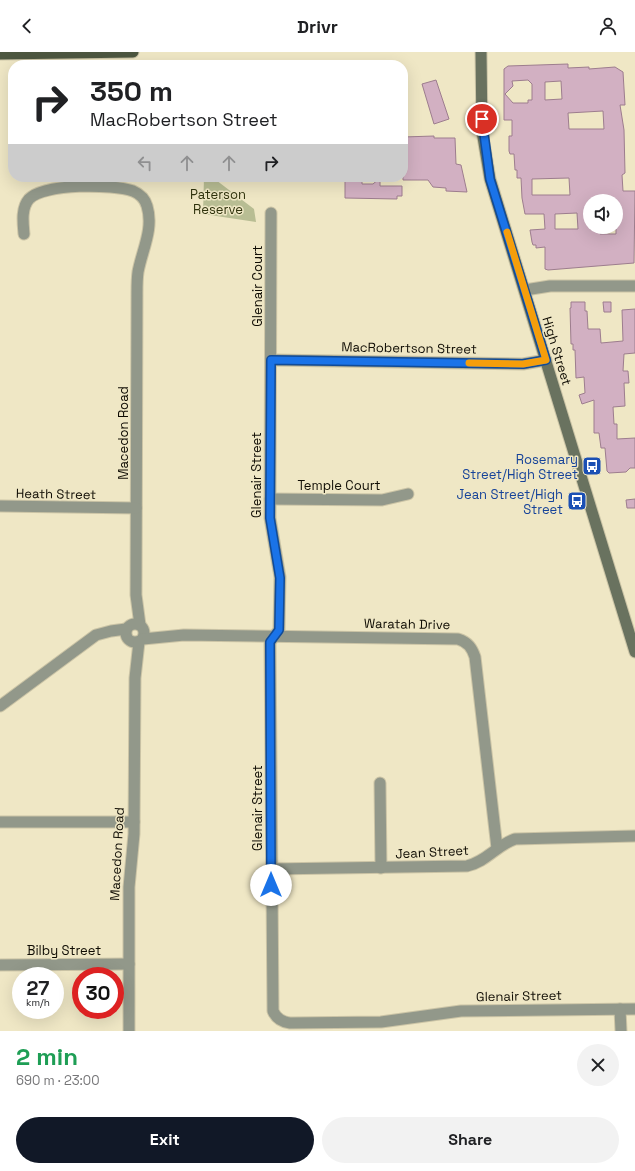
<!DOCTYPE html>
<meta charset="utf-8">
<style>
:root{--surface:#fff;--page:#f2f2f2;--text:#202124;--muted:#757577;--accent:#111827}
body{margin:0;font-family:"Space Grotesk",sans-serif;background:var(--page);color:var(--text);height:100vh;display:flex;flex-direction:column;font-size:15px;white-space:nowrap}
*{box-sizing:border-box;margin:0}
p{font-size:13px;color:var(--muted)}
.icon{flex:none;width:22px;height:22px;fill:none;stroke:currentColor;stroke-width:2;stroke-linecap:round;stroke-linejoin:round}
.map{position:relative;height:979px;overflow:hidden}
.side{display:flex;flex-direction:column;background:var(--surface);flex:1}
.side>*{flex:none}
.hud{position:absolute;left:8px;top:8px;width:400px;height:122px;border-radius:16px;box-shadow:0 4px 16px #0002;background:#fff;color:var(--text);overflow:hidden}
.tools{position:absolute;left:583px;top:142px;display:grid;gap:8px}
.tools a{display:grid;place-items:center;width:40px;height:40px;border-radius:50%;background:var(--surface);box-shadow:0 4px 16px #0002;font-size:20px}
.speed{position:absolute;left:12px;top:915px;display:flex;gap:8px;font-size:20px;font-weight:700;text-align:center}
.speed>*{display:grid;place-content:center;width:52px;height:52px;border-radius:50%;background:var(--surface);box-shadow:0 4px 16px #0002;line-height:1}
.speed small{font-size:10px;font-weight:400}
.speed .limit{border:6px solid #d22;background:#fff;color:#111}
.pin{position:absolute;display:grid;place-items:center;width:34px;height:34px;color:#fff;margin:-17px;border:2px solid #fff;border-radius:50%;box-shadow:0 1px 4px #0007}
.me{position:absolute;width:44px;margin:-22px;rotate:0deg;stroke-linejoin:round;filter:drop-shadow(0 0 3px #0008)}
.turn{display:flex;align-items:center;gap:14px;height:84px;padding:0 16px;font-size:18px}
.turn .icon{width:52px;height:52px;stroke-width:2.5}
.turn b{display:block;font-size:28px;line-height:34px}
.lanes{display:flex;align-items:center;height:38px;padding:0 16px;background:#0003;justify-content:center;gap:20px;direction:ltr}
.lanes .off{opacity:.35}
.round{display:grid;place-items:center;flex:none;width:42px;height:42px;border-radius:21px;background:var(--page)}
.overview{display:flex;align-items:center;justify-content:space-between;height:68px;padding:0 16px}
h1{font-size:24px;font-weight:800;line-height:30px;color:#1e9e55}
.cta{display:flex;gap:8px;margin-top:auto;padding:8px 16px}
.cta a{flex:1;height:46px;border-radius:24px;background:var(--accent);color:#fff;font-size:16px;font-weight:800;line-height:46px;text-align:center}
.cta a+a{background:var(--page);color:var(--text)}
header{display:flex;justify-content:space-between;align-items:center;height:52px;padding:0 16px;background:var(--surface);font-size:18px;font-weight:800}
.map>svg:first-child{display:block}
.green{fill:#b8bd93}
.building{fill:#d2b0c2;stroke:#9d7d8e;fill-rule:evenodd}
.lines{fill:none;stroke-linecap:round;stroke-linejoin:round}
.minor-casing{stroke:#cbc4a6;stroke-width:13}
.secondary-casing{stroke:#cbc4a6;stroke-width:13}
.primary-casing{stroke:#cbc4a6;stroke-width:13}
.minor{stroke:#92988a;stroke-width:11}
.secondary{stroke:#69725f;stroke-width:11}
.primary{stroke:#4d5740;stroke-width:11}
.route-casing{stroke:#114b97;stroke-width:10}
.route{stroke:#1a73e8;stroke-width:7}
.slow{stroke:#f59e0b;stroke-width:7}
.labels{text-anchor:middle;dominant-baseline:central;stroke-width:3;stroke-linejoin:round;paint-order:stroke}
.park-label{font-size:13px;fill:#30330d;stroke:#efe7c5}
.street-label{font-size:13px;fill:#0f0c03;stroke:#efe7c5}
.transit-label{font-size:13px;fill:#164399;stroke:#efe7c5;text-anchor:end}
</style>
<header><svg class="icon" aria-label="back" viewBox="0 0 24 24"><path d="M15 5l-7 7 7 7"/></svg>Drivr<svg class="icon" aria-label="person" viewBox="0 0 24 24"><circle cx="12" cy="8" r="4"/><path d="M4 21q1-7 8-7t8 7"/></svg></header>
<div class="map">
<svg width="635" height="979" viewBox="0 0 635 979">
<rect width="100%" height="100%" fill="#efe7c5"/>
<!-- green -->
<path class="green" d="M204 125H212L254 157 256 170 203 162Z"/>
<!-- building -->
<g class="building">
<path d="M568 12V16L589 15V17L615 15 623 20 625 53H620L624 78 625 121 622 123 623 139H635L634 211 548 218 545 217V195L536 196V193H533L532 190 530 178 545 177 544 162H525L522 146 521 126H517V118H515L514 102H510L509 99V84H512V68H504V17L508 14ZM528 28 532 32V48H528V51H513L505 42 513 34 512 29ZM561 29 562 47 545 48V30ZM603 59 604 77H569L568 61ZM569 126 570 143H532V127ZM590 149 616 148V182H600V177H590ZM577 161 578 177H555V162Z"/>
<path d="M436 28 449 67 434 72 422 32Z"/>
<path d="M434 84V86H455L456 112 461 113 467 140 446 139V136L433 135 428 128H403V85Z"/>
<path d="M345 125H362V132H373L380 126V134H402V144H397V147L345 146Z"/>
<path d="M571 250H585V259H587L588 277H600L601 291 623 289 622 258 635 257V301L624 302 623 319H628L629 331H624L625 354 613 355 614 372H617V387L635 386V416H630L626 420 609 421 607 419 605 396H601L599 381H594V348L582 352 579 343 585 341 584 325 576 326 575 298H573V292H571L570 256H571Z"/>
<path d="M603 250H611V260H604Z"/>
<path d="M635 447V456H627L626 448Z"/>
</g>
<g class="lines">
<defs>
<g id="minor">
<path d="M271 161 270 466 280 525 279 578 270 590 273 959C276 966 282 970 290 971L381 970 461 959 635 957"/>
<path d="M24 182C23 171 21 156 29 147 44 131 113 132 133 139 140 142 145 147 147 154 154 177 142 198 138 220 137 227 137 234 137 241L136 543 140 573"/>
<path d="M525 238 550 234H635"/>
<path d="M271 308 523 312 546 308"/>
<path d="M270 447 382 448 408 442"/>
<path d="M0 454 136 456"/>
<circle cx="135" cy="581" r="9"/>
<path d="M143 587 184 583 458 587C468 590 472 596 475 605L497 796"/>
<path d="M0 654 96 583 111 579 126 577"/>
<path d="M380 731 381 816"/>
<path d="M0 770H134"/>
<path d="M271 817 467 814C486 810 497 793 515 787L635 784"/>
<path d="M0 913 129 912"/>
<path d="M620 957 621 979"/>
<path d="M129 979V835L134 782 135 626 139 590"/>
</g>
<path id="secondary" d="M481 0 482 79 490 127 635 600"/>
<path id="primary" d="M0 2 133 0"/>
</defs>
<!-- minor casing -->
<use href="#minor" class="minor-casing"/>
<!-- secondary casing -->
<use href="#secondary" class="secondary-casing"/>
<!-- primary casing -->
<use href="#primary" class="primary-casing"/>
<!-- minor -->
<use href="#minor" class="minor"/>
<!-- secondary -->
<use href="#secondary" class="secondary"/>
<!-- primary -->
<use href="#primary" class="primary"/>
</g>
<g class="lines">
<defs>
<path id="route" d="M271 833 270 590 279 578 280 526 270 466 271 308 523 312 546 308 490 127 482 67"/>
</defs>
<!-- route casing -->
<use href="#route" class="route-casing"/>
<!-- route -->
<use href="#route" class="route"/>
<!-- slow -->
<path class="slow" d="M469 311 523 312 546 308 507 180"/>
</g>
<!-- icons -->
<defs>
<symbol id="bus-square" viewBox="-11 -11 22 22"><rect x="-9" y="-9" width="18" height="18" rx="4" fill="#1a4fb4" stroke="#efe7c5"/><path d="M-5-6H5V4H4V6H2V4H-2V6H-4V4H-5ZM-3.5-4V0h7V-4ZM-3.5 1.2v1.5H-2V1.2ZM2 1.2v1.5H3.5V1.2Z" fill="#fff"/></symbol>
</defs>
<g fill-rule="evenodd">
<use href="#bus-square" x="581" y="403" width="22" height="22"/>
<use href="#bus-square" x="566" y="438" width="22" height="22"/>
</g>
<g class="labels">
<!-- park labels -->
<g class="park-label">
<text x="218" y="142">Paterson<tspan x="218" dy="15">Reserve</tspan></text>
</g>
<!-- street labels -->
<g class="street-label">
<text transform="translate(257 234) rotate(-90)">Glenair Court</text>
<text transform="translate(409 296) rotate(1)">MacRobertson Street</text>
<text transform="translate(557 299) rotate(73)">High Street</text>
<text transform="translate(123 381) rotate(-90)">Macedon Road</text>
<text transform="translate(256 423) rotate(-90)">Glenair Street</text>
<text x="339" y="433">Temple Court</text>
<text transform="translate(56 442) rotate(1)">Heath Street</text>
<text transform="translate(407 572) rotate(1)">Waratah Drive</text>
<text transform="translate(257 756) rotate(-90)">Glenair Street</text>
<text transform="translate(432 800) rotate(-3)">Jean Street</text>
<text transform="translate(117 802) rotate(-87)">Macedon Road</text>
<text x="64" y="898">Bilby Street</text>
<text transform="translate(519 944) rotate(-1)">Glenair Street</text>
</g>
<!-- transit labels -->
<g class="transit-label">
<text x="578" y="407">Rosemary<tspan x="578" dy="15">Street/High Street</tspan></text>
<text x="563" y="442">Jean Street/High<tspan x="563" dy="15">Street</tspan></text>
</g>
</g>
</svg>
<div class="tools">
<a><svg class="icon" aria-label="sound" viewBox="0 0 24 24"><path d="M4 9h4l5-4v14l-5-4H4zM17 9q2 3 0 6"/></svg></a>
</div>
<div class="speed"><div>27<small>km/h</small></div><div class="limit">30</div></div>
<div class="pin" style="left:482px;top:67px;background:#d93025"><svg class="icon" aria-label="arrive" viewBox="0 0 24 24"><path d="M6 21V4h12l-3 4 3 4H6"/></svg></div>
<svg class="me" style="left:271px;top:833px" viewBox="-20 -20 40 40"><circle r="19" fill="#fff"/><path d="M0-13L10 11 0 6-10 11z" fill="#1a73e8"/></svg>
<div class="hud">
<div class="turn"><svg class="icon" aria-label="right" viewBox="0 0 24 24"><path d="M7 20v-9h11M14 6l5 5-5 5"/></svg><div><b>350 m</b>MacRobertson Street</div></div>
<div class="lanes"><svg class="icon off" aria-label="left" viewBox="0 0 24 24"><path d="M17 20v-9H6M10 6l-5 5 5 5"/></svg><svg class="icon off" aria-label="ahead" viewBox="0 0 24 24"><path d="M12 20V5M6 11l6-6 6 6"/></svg><svg class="icon off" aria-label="ahead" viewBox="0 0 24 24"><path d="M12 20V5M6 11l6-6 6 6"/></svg><svg class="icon" aria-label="right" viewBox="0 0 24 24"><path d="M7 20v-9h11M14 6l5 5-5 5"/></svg></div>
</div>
</div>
<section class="side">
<div class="overview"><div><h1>2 min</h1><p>690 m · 23:00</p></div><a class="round"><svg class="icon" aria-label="close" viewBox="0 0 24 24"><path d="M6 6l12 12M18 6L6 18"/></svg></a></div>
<div class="cta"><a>Exit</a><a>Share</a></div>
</section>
